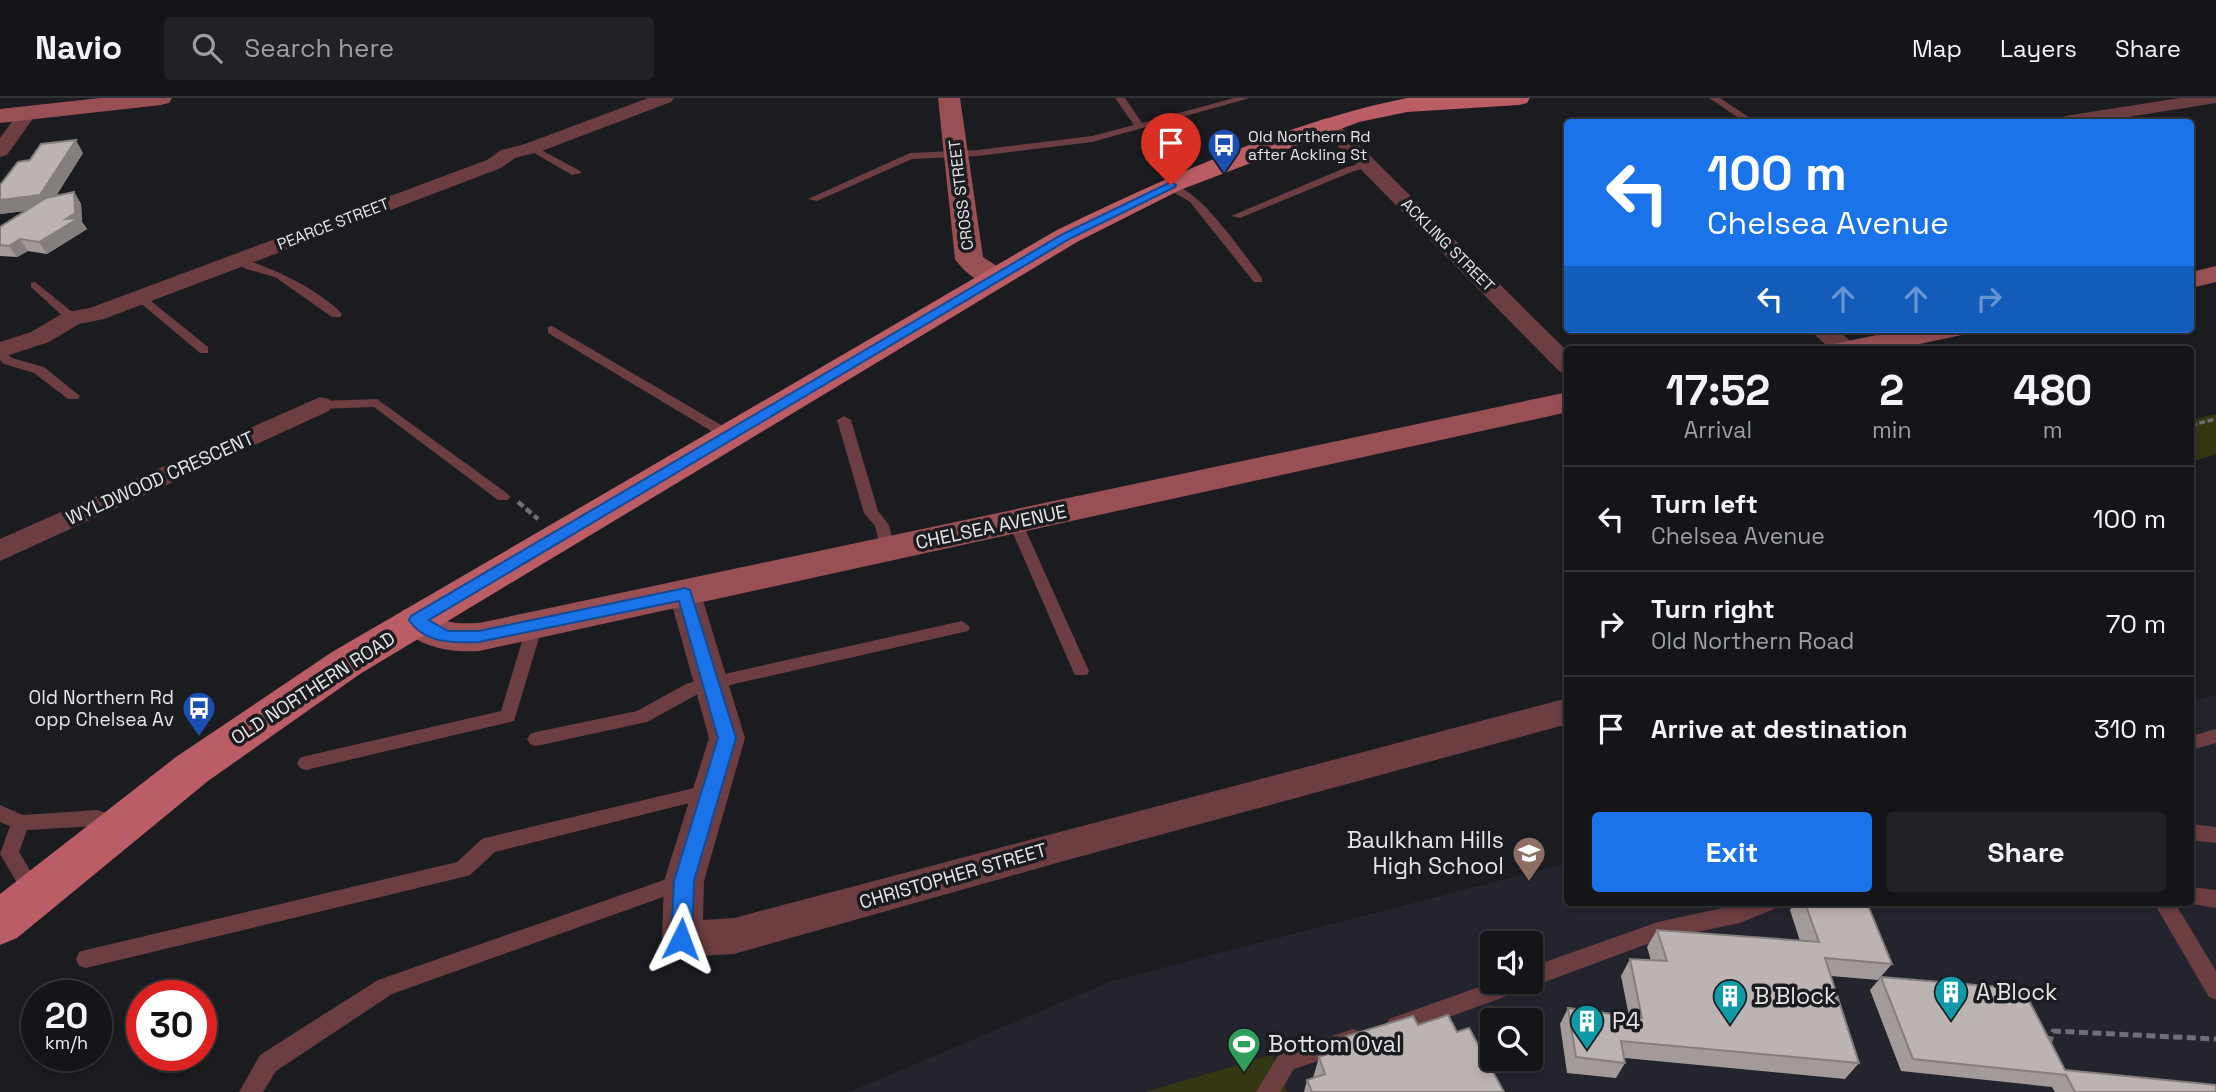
<!DOCTYPE html>
<style>
:root{--surface:#141518;--page:#212225;--text:#f1f3f6;--muted:#9d9fa2;--line:#333437;--accent:#1a73e8}
body{margin:0;font-family:"Space Grotesk",sans-serif;background:var(--page);color:var(--text);height:100vh;display:flex;flex-direction:column;font-size:26px;white-space:nowrap}
*{box-sizing:border-box;margin:0}
p{font-size:23px;color:var(--muted)}
.icon{flex:none;width:38px;height:38px;fill:none;stroke:currentColor;stroke-width:2;stroke-linecap:round;stroke-linejoin:round}
.map{position:relative;flex:1;overflow:hidden}
.side{position:absolute;left:1564px;top:248px;width:630px;height:560px;display:flex;flex-direction:column;background:var(--surface);border-radius:7px;box-shadow:0 4px 10px #0003,0 0 0 2px var(--line)}
.side>*{flex:none}
.top-card{position:absolute;left:1564px;top:21px;width:630px;height:214px;border-radius:7px;box-shadow:0 4px 10px #0003,0 0 0 2px var(--line);background:#1a73e8;color:#fff;overflow:hidden}
.tools{position:absolute;left:1480px;top:833px;display:grid;gap:14px}
.tools a{display:grid;place-items:center;width:63px;height:63px;border-radius:7px;background:var(--surface);box-shadow:0 4px 10px #0003,0 0 0 2px var(--line);font-size:35px}
.speed{position:absolute;left:21px;top:882px;display:flex;gap:14px;font-size:35px;font-weight:700;text-align:center}
.speed>*{display:grid;place-content:center;width:91px;height:91px;border-radius:50%;background:var(--surface);box-shadow:0 4px 10px #0003,0 0 0 2px var(--line);line-height:1}
.speed small{font-size:18px;font-weight:400}
.speed .limit{border:10px solid #d22;background:#fff;color:#111}
.pin{position:absolute;display:grid;place-items:center;width:60px;height:60px;color:#fff;margin:-72px -30px;border-radius:50% 50% 50% 0;rotate:-45deg;box-shadow:0 0 7px #0007}
.pin .icon{rotate:45deg}
.me{position:absolute;width:77px;margin:-38px;rotate:3deg;stroke-linejoin:round;filter:drop-shadow(0 0 5px #0008)}
.turn{display:flex;align-items:center;gap:24px;height:147px;padding:0 28px;font-size:32px}
.turn .icon{width:91px;height:91px;stroke-width:2.5}
.turn b{display:block;font-size:49px;line-height:60px}
.lanes{display:flex;align-items:center;height:66px;padding:0 28px;background:#0003;justify-content:center;gap:35px;direction:ltr}
.lanes .off{opacity:.35}
.eta{display:flex;justify-content:space-evenly;align-items:center;height:119px;text-align:center}
.eta b{font-size:42px;font-weight:600;line-height:49px}
.action{display:flex;gap:14px;margin-top:auto;padding:14px 28px}
.action a{flex:1;height:80px;border-radius:7px;background:var(--accent);color:#fff;font-size:28px;font-weight:600;line-height:80px;text-align:center}
.action a+a{background:var(--page);color:var(--text)}
ul{padding:0;list-style:none}
li{display:flex;align-items:center;gap:21px;height:105px;padding:0 28px;border-top:2px solid var(--line)}
li div{flex:1}
li b{display:block;font-size:26px}
li em{font-style:normal}
header{display:flex;align-items:center;gap:42px;box-sizing:border-box;height:98px;padding:0 35px;background:var(--surface);border-bottom:2px solid var(--line)}
header strong{font-size:33px}
nav{display:flex;gap:38px;margin-inline-start:auto;font-size:24px}
.search{width:490px;height:63px;background:var(--page);display:flex;align-items:center;gap:18px;box-sizing:border-box;padding:0 24px;border-radius:7px;color:var(--muted);font-size:26px}
.map>svg:first-child{display:block}
.built{fill:#24242f;fill-rule:evenodd}
.green{fill:#353712}
.lines{fill:none;stroke-linecap:round;stroke-linejoin:round}
.path-far2{stroke:#6f7073;stroke-width:3.5;stroke-dasharray:6 2.5;stroke-linecap:butt}
.path-far1{stroke:#6f7073;stroke-width:4.5;stroke-dasharray:7 3.5;stroke-linecap:butt}
.path{stroke:#6f7073;stroke-width:5;stroke-dasharray:9 4.5;stroke-linecap:butt}
.lane{fill:#6c3e41;fill-rule:evenodd}
.street{fill:#6c3e41;fill-rule:evenodd}
.secondary{fill:#995055;fill-rule:evenodd}
.primary{fill:#bb5d64;fill-rule:evenodd}
.wall{fill:#a29b99}
.shaded-wall{fill:#847e7d}
.building{fill:#bcb4b2;stroke:#847e7d;stroke-width:2}
.route{fill:#1a73e8;stroke:#114b97;stroke-width:2}
.labels{text-anchor:middle;dominant-baseline:central;stroke-width:7;stroke-linejoin:round;paint-order:stroke}
.far-poi-label{font-size:16px;fill:#e5e5e8;stroke:#1b1c20;text-anchor:start}
.far-street-label{font-size:16px;fill:#e5e5e8;stroke:#1b1c20}
.street-label{font-size:19px;fill:#e5e5e8;stroke:#1b1c20}
.poi-label{font-size:19px;fill:#e5e5e8;stroke:#1b1c20;text-anchor:end}
.near-poi-label{font-size:23px;fill:#e5e5e8;stroke:#1b1c20;text-anchor:start}
</style>
<header>
<strong>Navio</strong>
<div class="search"><svg class="icon" aria-label="search" viewBox="0 0 24 24"><circle cx="10" cy="10" r="6"/><path d="M15 15l6 6"/></svg>Search here</div>
<nav><a>Map</a><a>Layers</a><a>Share</a></nav>
</header>
<div class="map">
<svg width="2216" height="994" viewBox="0 0 2216 994">
<rect width="100%" height="100%" fill="#1b1c20"/>
<!-- built -->
<path class="built" d="M2216 597V994H849L1112 883 1568 765V805H2191V604ZM1493 845H1531V884H1493ZM1493 922H1531V961H1493Z"/>
<!-- green -->
<g class="green">
<path d="M2216 316V356L2191 364V322Z"/>
<path d="M1272 957 1287 994H1145Z"/>
</g>
<g class="lines">
<!-- path-far2 -->
<path class="path-far2" d="M2191 327 2216 321"/>
<!-- path-far1 -->
<path class="path-far1" d="M518 404 538 421"/>
<!-- path -->
<path class="path" d="M2049 947 2053 933 2216 941"/>
<!-- lane -->
<g class="lane">
<path d="M1115 0H1125L1142 25 1234 0H1250L1092 44 978 58 912 61 817 103 808 101 910 55 978 52 1092 38 1134 27Z"/>
<path d="M1709 0H1720L1756 24H1745Z"/>
<path d="M532 47 580 73 581 75 572 77 529 52 527 50Z"/>
<path d="M1368 64 1373 67 1372 69 1354 73 1240 120 1231 118 1347 69Z"/>
<path d="M1166 86C1196 83 1244 157 1262 180V184H1254L1190 104 1166 90Z"/>
<path d="M238 159C272 170 317 190 342 216L340 219H332L275 179 246 171 232 162Z"/>
<path d="M35 184 76 217V223H68L31 189V185Z"/>
<path d="M141 195 208 249V255H200L137 202 135 199Z"/>
<path d="M552 228 733 334 735 337 728 341 723 340 548 235V229Z"/>
<path d="M0 250 12 260 44 269 80 298 78 301H68L34 275 4 266 0 262Z"/>
<path d="M377 301 508 396 510 399 508 402H498L374 309 320 311 313 307 320 303Z"/>
<path d="M844 318 851 322 878 413 889 427 895 452 892 456H882L875 428 864 415 837 322Z"/>
<path d="M1015 419 1022 424 1089 573 1087 577H1075L1073 573 1008 424Z"/>
<path d="M535 521 543 527 514 623 306 672 300 670 297 665 300 660 306 658 501 613 527 527Z"/>
<path d="M962 523 970 529 968 533 712 591 698 596 647 624 536 648 530 646 527 641 530 636 536 634 637 613 686 586 711 579Z"/>
<path d="M2216 631V645L2191 652V638Z"/>
<path d="M711 686 717 688 720 693 717 698 495 754 470 777 463 779 86 870 79 868 76 861 79 854 86 852 457 764 482 741 489 739Z"/>
<path d="M0 707 23 717 97 712 125 721 127 727 125 733 118 735 97 728 27 732 19 754 43 794 40 800 33 803 26 800 0 756 10 728 0 724Z"/>
<path d="M2191 726 2216 729V745L2191 742Z"/>
<path d="M684 775 691 777 694 783 691 789 392 896 276 973 263 994H239L260 957 378 882Z"/>
<path d="M2191 789 2216 792V810L2187 805H2191Z"/>
<path d="M1746 805H1777L1774 811 1740 825 1658 842 1531 889 1528 887 1526 891 1397 938 1389 935 1386 928 1389 921 1493 884H1531V869L1658 824Z"/>
<path d="M2154 805H2175L2216 873V902L2209 899Z"/>
<path d="M1353 931 1361 934 1364 941 1361 948 1294 971 1280 994H1256L1279 956Z"/>
</g>
<!-- street -->
<g class="street">
<path d="M648 0H674L671 4 539 54 515 60 501 70 104 221 79 226 49 244 0 260V244L31 234 63 215 90 210 487 62 501 52 525 46Z"/>
<path d="M2180 0H2216V5L2097 24H2056L2065 18Z"/>
<path d="M28 9 37 15 7 57 0 59V40L21 11Z"/>
<path d="M1327 20 1334 22 1568 254V276L1559 273 1320 30 1317 26 1320 22Z"/>
<path d="M1808 231H1836L1861 252H1832Z"/>
<path d="M320 299 329 301 333 307 329 313 0 463V441Z"/>
<path d="M685 485 696 488 701 496 745 640 704 783 703 822 734 820 1568 600V626L1071 761 734 856 682 859 668 854 662 841 664 783 709 640 669 496 674 488Z"/>
</g>
<!-- secondary -->
<g class="secondary">
<path d="M100 0H172L169 5 161 7 0 25V11Z"/>
<path d="M938 0H960L983 159 1006 174 1010 180 1006 186C986 191 967 178 955 161Z"/>
<path d="M2216 168V184L2191 190V174Z"/>
<path d="M1905 231H1966L1962 237 1891 252H1830L1834 246Z"/>
<path d="M1568 294V314L479 553C450 555 413 549 397 522L403 512C429 505 429 517 450 524 459 526 470 525 479 525Z"/>
</g>
<!-- primary -->
<path class="primary" d="M1407 0H1530L1527 5 1519 7 1407 14 1359 24 1180 92 1077 144 360 576 208 683 17 840 0 847V796L176 659 332 554 1057 132C1170 78 1284 25 1407 0Z"/>
</g>
<!-- wall -->
<g class="wall">
<path d="M83 55 56 98 74 94 81 106 82 124 87 131 47 156 28 153 17 159 0 158V129L25 113 0 116V87Z"/>
<path d="M1795 805H1867L1892 866 1878 882 1831 878 1859 965 1845 981 1625 960V965L1616 980 1567 975 1560 926 1568 910 1629 918 1621 878 1630 861 1651 863 1647 849 1657 832 1800 843 1790 812Z"/>
<path d="M1881 879 2065 972 2216 994H2055L2052 989 1901 973 1870 892Z"/>
<path d="M1418 927 1457 934 1504 994H1304L1307 982 1313 980 1319 959 1330 956 1334 942Z"/>
</g>
<!-- shaded-wall -->
<g class="shaded-wall">
<path d="M76 42 83 55 48 110 0 116V102Z"/>
<path d="M74 94 81 106 82 124 87 131 47 156 39 144 66 121Z"/>
<path d="M20 141 28 153 17 159 9 148Z"/>
</g>
<!-- building -->
<g class="building">
<path d="M76 42 40 97 0 102V87L18 64 30 62 41 46Z"/>
<path d="M74 94 75 115 66 121 79 120 39 144 20 141 9 148 0 147V129L46 100Z"/>
<path d="M1805 805H1867L1892 866 1825 860 1859 965 1621 943 1625 965 1576 959 1568 910 1642 920 1630 861 1667 863 1657 832 1819 844Z"/>
<path d="M1881 879 2023 891 2065 972 2216 987V994H2075L2066 977 1913 961Z"/>
<path d="M1448 917 1457 934 1469 930 1504 994H1312L1307 982 1325 976 1319 959 1337 953 1334 942 1413 918 1418 927Z"/>
</g>
<!-- route -->
<path class="route" d="M1171 84 1176 87 1175 89 1071 140 429 522 448 533H479L685 490 690 492 736 640 694 783 692 841 689 848 681 850 674 848 671 841 674 783 718 640 679 503 479 544C454 545 425 546 409 522L411 518 1063 136Z"/>
<!-- icons -->
<defs>
<symbol id="bus-pin" viewBox="-11 -11 22 30"><path d="M0 17L-7.5 6A9.5 9.5 0 1 1 7.5 6Z" fill="#1a4fb4" stroke="#1b1c20"/><path d="M-5-6H5V4H4V6H2V4H-2V6H-4V4H-5ZM-3.5-4V0h7V-4ZM-3.5 1.2v1.5H-2V1.2ZM2 1.2v1.5H3.5V1.2Z" fill="#fff"/></symbol>
<symbol id="school-pin" viewBox="-11 -11 22 30"><path d="M0 17L-7.5 6A9.5 9.5 0 1 1 7.5 6Z" fill="#8d6e63" stroke="#1b1c20"/><path d="M0-5L7-2L0 1L-7-2ZM-4 1L0 2.5L4 1V4Q0 6-4 4Z" fill="#fff"/></symbol>
<symbol id="building-pin" viewBox="-11 -11 22 30"><path d="M0 17L-7.5 6A9.5 9.5 0 1 1 7.5 6Z" fill="#0f9aa8" stroke="#1b1c20"/><path d="M-4-6H4V6H1V3H-1V6H-4ZM-2.5-4.3h1.7v1.8h-1.7ZM.8-4.3h1.7v1.8H.8ZM-2.5-1h1.7V.8h-1.7ZM.8-1h1.7V.8H.8Z" fill="#fff"/></symbol>
<symbol id="stadium-pin" viewBox="-11 -11 22 30"><path d="M0 17L-7.5 6A9.5 9.5 0 1 1 7.5 6Z" fill="#2e9e5b" stroke="#1b1c20"/><path d="M0-5a6.5 5 0 1 0 0 10a6.5 5 0 1 0 0-10ZM-3.5-1.8h7v3.6h-7Z" fill="#fff"/></symbol>
</defs>
<g fill-rule="evenodd">
<use href="#bus-pin" x="1205" y="28" width="38" height="52"/>
<use href="#bus-pin" x="180" y="591" width="38" height="52"/>
<use href="#school-pin" x="1510" y="736" width="38" height="52"/>
<use href="#building-pin" x="1932" y="875" width="38" height="52"/>
<use href="#building-pin" x="1711" y="879" width="38" height="52"/>
<use href="#building-pin" x="1568" y="904" width="38" height="52"/>
<use href="#stadium-pin" x="1225" y="927" width="38" height="52"/>
</g>
<g class="labels">
<!-- far-poi labels -->
<g class="far-poi-label">
<text x="1248" y="38">Old Northern Rd<tspan x="1248" dy="18">after Ackling St</tspan></text>
</g>
<!-- far-street labels -->
<g class="far-street-label">
<text transform="translate(961 97) rotate(-97)">CROSS STREET</text>
<text transform="translate(333 126) rotate(-21)">PEARCE STREET</text>
<text transform="translate(1448 147) rotate(45)">ACKLING STREET</text>
</g>
<!-- street labels -->
<g class="street-label">
<text transform="translate(160 380) rotate(-24)">WYLDWOOD CRESCENT</text>
<text transform="translate(991 429) rotate(-12)">CHELSEA AVENUE</text>
<text transform="translate(313 590) rotate(-33)">OLD NORTHERN ROAD</text>
<text transform="translate(953 778) rotate(-16)">CHRISTOPHER STREET</text>
</g>
<!-- poi labels -->
<g class="poi-label">
<text x="174" y="599">Old Northern Rd<tspan x="174" dy="22">opp Chelsea Av</tspan></text>
</g>
<!-- near-poi labels -->
<g class="near-poi-label">
<text x="1504" y="742" text-anchor="end">Baulkham Hills<tspan x="1504" dy="26">High School</tspan></text>
<text x="1976" y="894">A Block</text>
<text x="1754" y="898">B Block</text>
<text x="1612" y="923">P4</text>
<text x="1268" y="946">Bottom Oval</text>
</g>
</g>
</svg>
<div class="tools">
<a><svg class="icon" aria-label="sound" viewBox="0 0 24 24"><path d="M4 9h4l5-4v14l-5-4H4zM17 9q2 3 0 6"/></svg></a>
<a><svg class="icon" aria-label="search" viewBox="0 0 24 24"><circle cx="10" cy="10" r="6"/><path d="M15 15l6 6"/></svg></a>
</div>
<div class="speed"><div>20<small>km/h</small></div><div class="limit">30</div></div>
<div class="pin" style="left:1171px;top:87px;background:#d93025"><svg class="icon" aria-label="arrive" viewBox="0 0 24 24"><path d="M6 21V4h12l-3 4 3 4H6"/></svg></div>
<svg class="me" style="left:681px;top:841px" viewBox="-20 -20 40 40"><path d="M0-17L14 15 0 8-14 15z" fill="#1a73e8" stroke="#fff" stroke-width="4"/></svg>
<div class="top-card">
<div class="turn"><svg class="icon" aria-label="left" viewBox="0 0 24 24"><path d="M17 20v-9H6M10 6l-5 5 5 5"/></svg><div><b>100 m</b>Chelsea Avenue</div></div>
<div class="lanes"><svg class="icon" aria-label="left" viewBox="0 0 24 24"><path d="M17 20v-9H6M10 6l-5 5 5 5"/></svg><svg class="icon off" aria-label="ahead" viewBox="0 0 24 24"><path d="M12 20V5M6 11l6-6 6 6"/></svg><svg class="icon off" aria-label="ahead" viewBox="0 0 24 24"><path d="M12 20V5M6 11l6-6 6 6"/></svg><svg class="icon off" aria-label="right" viewBox="0 0 24 24"><path d="M7 20v-9h11M14 6l5 5-5 5"/></svg></div>
</div>
<section class="side">
<div class="eta">
<div><b>17:52</b><p>Arrival</p></div>
<div><b>2</b><p>min</p></div>
<div><b>480</b><p>m</p></div>
</div>
<ul>
<li><svg class="icon" aria-label="left" viewBox="0 0 24 24"><path d="M17 20v-9H6M10 6l-5 5 5 5"/></svg><div><b>Turn left</b><p>Chelsea Avenue</p></div><em>100 m</em></li>
<li><svg class="icon" aria-label="right" viewBox="0 0 24 24"><path d="M7 20v-9h11M14 6l5 5-5 5"/></svg><div><b>Turn right</b><p>Old Northern Road</p></div><em>70 m</em></li>
<li><svg class="icon" aria-label="arrive" viewBox="0 0 24 24"><path d="M6 21V4h12l-3 4 3 4H6"/></svg><div><b>Arrive at destination</b></div><em>310 m</em></li>
</ul>
<div class="action"><a>Exit</a><a>Share</a></div>
</section>
</div>
